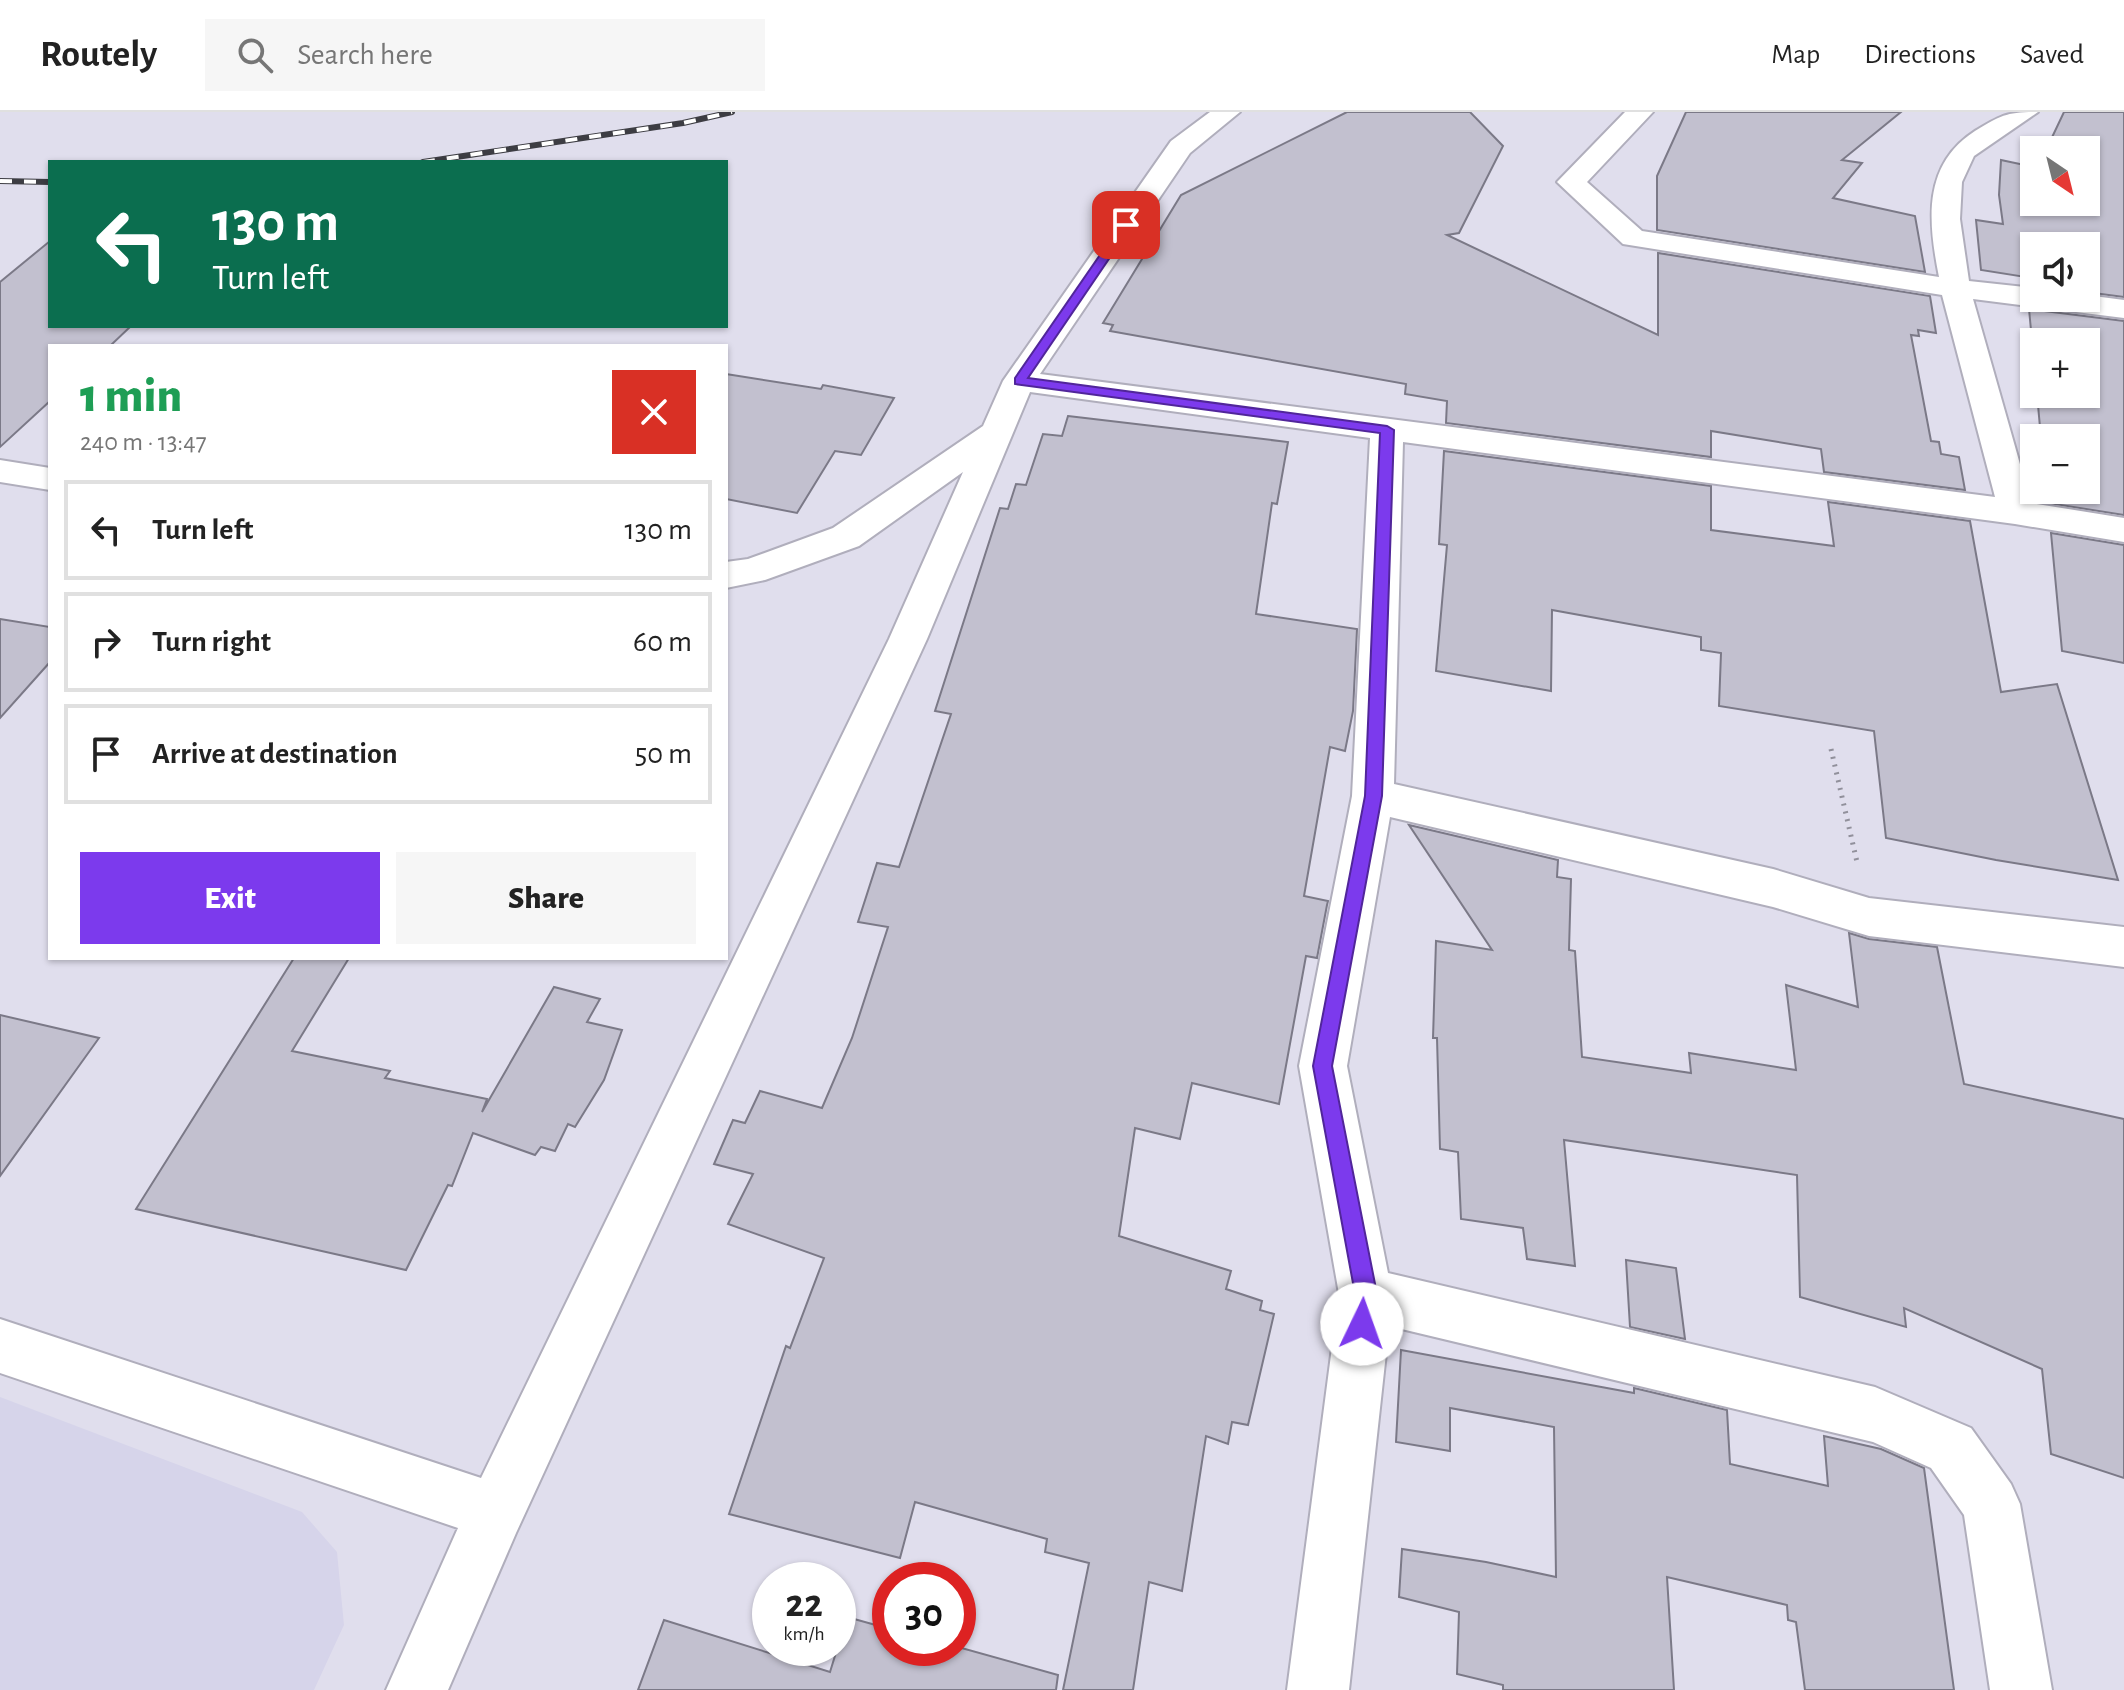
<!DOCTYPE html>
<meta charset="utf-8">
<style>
:root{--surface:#fff;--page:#f6f6f6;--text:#222;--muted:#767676;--line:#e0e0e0;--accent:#7c3aed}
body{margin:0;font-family:"Alegreya Sans",sans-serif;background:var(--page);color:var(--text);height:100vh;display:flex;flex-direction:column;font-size:30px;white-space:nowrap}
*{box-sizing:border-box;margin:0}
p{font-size:26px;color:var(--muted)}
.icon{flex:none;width:44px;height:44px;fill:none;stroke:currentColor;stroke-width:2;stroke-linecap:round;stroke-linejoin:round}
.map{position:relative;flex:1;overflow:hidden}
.panel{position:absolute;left:48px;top:232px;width:680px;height:616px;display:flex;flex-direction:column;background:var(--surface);border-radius:0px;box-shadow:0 2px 6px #0004}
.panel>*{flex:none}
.hud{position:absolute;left:48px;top:48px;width:680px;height:168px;border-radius:0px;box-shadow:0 2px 6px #0004;background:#0b6e4f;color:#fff;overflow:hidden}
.needle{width:52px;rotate:145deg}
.buttons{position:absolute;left:2020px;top:24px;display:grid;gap:16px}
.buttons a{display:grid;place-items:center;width:80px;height:80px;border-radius:0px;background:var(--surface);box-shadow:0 2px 6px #0004;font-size:40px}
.speed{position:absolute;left:752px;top:1450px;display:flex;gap:16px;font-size:40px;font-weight:700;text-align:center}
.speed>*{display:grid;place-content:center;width:104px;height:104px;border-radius:50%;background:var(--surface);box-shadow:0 2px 6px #0004;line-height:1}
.speed small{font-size:20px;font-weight:400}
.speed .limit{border:12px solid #d22;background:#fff;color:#111}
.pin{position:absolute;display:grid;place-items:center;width:68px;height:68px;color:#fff;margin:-34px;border-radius:16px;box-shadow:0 4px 12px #0006}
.me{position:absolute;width:88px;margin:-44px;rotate:3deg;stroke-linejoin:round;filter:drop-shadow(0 0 6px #0008)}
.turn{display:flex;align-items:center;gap:28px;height:168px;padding:0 32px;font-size:36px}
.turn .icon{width:104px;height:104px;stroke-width:2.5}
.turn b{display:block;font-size:56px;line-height:68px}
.round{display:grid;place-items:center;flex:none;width:84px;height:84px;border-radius:0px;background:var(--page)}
.summary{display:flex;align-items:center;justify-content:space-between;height:136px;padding:0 32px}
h1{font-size:48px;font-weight:800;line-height:60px;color:#1e9e55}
.primary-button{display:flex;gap:16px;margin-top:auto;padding:16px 32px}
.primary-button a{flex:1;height:92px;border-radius:0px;background:var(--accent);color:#fff;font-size:32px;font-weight:800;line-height:92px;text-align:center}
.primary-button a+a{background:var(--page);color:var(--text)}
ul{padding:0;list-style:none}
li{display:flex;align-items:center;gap:24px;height:100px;margin:0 16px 12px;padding:0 16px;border:4px solid var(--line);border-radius:0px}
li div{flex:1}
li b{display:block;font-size:30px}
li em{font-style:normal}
header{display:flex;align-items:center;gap:48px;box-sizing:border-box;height:112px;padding:0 40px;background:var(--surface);border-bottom:2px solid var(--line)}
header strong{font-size:38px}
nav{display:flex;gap:44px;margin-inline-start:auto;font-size:28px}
.search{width:560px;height:72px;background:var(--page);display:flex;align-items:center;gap:20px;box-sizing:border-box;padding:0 28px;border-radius:0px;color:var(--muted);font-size:30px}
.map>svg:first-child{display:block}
.built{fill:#d6d4ea}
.building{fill:#c2c0cf;stroke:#7b7987;stroke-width:2}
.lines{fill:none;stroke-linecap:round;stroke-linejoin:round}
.minor-casing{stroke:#b0aebc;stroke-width:4}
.path{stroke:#91909b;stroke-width:5;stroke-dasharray:2 6;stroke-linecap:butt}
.minor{fill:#fff;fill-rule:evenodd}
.rail-casing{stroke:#3d3d43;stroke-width:6}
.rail{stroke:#fff;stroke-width:4;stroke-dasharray:12;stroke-linecap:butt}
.route{fill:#7c3aed;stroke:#51269a;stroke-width:2}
</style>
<header>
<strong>Routely</strong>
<div class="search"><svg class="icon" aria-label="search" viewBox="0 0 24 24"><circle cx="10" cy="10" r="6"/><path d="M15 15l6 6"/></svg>Search here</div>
<nav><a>Map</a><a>Directions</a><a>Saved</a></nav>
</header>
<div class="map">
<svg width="2124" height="1578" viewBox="0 0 2124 1578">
<rect width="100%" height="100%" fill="#e0deed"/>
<!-- built -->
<path class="built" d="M0 1285 302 1400 337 1440 344 1513 314 1578H0Z"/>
<!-- building -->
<g class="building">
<path d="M1347 0H1470L1503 34 1459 121 1447 123 1658 223V141L1930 184 1936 221 1918 218 1919 224 1911 223 1931 329 1939 330 1941 342 1959 345 1965 378 1824 360 1821 337 1711 319V345L1446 311 1447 289 1405 282 1406 272 1110 219 1113 213 1103 211 1181 83Z"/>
<path d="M1686 0H1901L1842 48 1862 51 1833 86 1915 104 1925 160 1657 118V64Z"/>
<path d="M2064 0H2124V185L2086 180V134H2034V173L2026 172V165L1981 158 1976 108 2003 112 1999 83 2001 48 2034 55V90H2086V38H2046Z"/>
<path d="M50 129V214H131L110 234H50V289L0 335V170Z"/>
<path d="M2029 197 2124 209V403L2048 391 2047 378H2086V326H2041L2037 282H2086V230H2034V250Z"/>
<path d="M726 262 821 277 823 273 894 286 861 343 835 339 797 401 726 387Z"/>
<path d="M1068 304 1288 330 1277 392 1272 391 1256 502 1357 517 1353 599 1345 639 1330 635 1304 784 1328 789 1327 793 1317 846 1306 844 1279 992 1192 971 1180 1027 1135 1016 1119 1124 1231 1159 1226 1177 1262 1189 1260 1198 1274 1202 1248 1313 1232 1310 1228 1332 1206 1324 1182 1479 1149 1470 1133 1578H1063L1089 1451 1045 1440 1047 1427 915 1390 900 1446 729 1402 786 1234 790 1236 824 1146 728 1112 753 1062 714 1052 733 1008 745 1011 760 979 822 996 852 926 888 815 858 810 877 751 899 755 951 602 935 599 1000 396 1008 397 1016 372 1026 373 1043 322 1062 324Z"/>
<path d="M1444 339 1711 374V418L1834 434 1828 390 1970 409 2001 580 2057 572 2118 768 1996 748 1886 726 1874 619 1719 594 1721 541 1701 538V525L1552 498 1551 579 1436 559 1447 433 1439 432Z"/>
<path d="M2051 421 2124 433V551L2062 539Z"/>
<path d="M0 507 50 515V550L0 606Z"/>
<path d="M1409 713 1558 748 1557 765 1571 767 1569 838 1575 839 1582 945 1691 961 1689 941 1796 958 1786 873 1858 895 1849 821 1869 827 1937 835 1964 972 2124 1007V1366L2051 1342 2042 1257 1904 1196 1906 1215 1800 1185 1797 1063 1564 1028 1575 1154 1527 1147 1523 1116 1461 1107 1458 1040 1440 1037 1437 926H1433L1436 829 1492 838Z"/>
<path d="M294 846H349L292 939 390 959 385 966 487 987 482 1000 554 875 600 887 587 910 622 918 604 968 575 1015 568 1012 555 1039 541 1035 535 1043 473 1021 452 1074 448 1073 406 1158 136 1097Z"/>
<path d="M0 903 99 926 0 1064Z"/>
<path d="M1626 1148 1676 1156 1685 1227 1630 1215Z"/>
<path d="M1401 1238 1634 1281V1276L1727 1298 1730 1352 1828 1374 1824 1324 1881 1337 1924 1356 1954 1578H1805L1796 1510 1788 1508 1787 1493 1667 1465 1674 1578H1503V1573L1457 1562 1459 1500 1399 1485 1402 1437 1486 1450 1556 1465 1554 1315 1450 1296V1339L1396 1330Z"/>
<path d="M847 1505 890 1517V1536L958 1535 1058 1563 1056 1578H638L664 1508 830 1560Z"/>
</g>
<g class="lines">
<defs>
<g id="minor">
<path d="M1210 0H1240L1190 41 1040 262 1995 385 1942 183 1623 132 1557 70 1625 0H1653L1587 70 1642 119 1939 165C1928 110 1922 53 1975 19 2002 3 2006 0 2038 0L1974 44 1962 70 1960 107 1969 169 2034 176V186H2086V183L2124 188V206L1973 187 2031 391 2124 406V430L2015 412 1403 330 1394 672 1773 757 1869 786 2124 815V855L1869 824 1773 795 1390 705 1347 954 1388 1161 1875 1275 1971 1316 2011 1372 2020 1392 2052 1578H1990L1964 1403 1931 1356 1873 1330 1389 1214 1349 1578H1287L1339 1182 1299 954 1352 684 1370 326 1030 280 927 527 516 1421 448 1578H386L458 1416 0 1261V1207L481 1366 889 527 963 360 859 434 765 468 726 476V450L748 447 833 416 983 314 1003 269 1171 29Z"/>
<path d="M0 348 50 356V378L0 370Z"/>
</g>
</defs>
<!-- minor casing -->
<use href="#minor" class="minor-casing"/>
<!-- path -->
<path class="path" d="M1831 637 1857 750"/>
<!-- minor -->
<use href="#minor" class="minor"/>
<defs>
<g id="rail">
<path d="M423 50 683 11 732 0"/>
<path d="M0 69 50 70"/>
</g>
</defs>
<!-- rail casing -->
<use href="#rail" class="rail-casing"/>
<!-- rail -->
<use href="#rail" class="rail"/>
</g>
<!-- route -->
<path class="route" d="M1126 110 1132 113 1028 266 1387 314 1394 318 1382 684 1332 954 1377 1182 1370 1220 1362 1223 1354 1220 1351 1212 1355 1182 1313 954 1365 684 1380 321 1015 272V266L1122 111Z"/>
</svg>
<div class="buttons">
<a><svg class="needle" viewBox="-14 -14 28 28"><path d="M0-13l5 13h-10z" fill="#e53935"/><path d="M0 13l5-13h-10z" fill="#767676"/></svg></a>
<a><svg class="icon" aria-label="sound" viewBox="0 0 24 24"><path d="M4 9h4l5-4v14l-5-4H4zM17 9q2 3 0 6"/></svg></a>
<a>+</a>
<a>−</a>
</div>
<div class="speed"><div>22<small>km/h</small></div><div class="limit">30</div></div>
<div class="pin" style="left:1126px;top:113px;background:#d93025"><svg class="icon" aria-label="arrive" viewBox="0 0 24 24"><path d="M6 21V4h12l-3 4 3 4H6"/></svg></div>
<svg class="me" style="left:1362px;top:1212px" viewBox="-20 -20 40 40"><circle r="19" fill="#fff"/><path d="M0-13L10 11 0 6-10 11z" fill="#7c3aed"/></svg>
<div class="hud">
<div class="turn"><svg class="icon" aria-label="left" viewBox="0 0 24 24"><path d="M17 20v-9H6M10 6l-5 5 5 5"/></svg><div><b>130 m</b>Turn left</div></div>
</div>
<section class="panel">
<div class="summary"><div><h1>1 min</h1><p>240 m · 13:47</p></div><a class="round" style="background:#d93025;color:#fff"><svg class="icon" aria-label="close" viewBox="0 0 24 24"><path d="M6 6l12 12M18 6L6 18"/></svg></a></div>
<ul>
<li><svg class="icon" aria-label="left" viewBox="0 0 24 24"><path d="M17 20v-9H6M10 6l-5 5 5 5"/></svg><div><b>Turn left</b></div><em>130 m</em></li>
<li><svg class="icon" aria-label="right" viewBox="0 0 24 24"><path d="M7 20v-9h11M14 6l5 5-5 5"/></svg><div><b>Turn right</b></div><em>60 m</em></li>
<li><svg class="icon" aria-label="arrive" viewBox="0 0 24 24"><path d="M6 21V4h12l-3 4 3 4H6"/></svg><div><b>Arrive at destination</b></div><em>50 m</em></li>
</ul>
<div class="primary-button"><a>Exit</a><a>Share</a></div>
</section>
</div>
